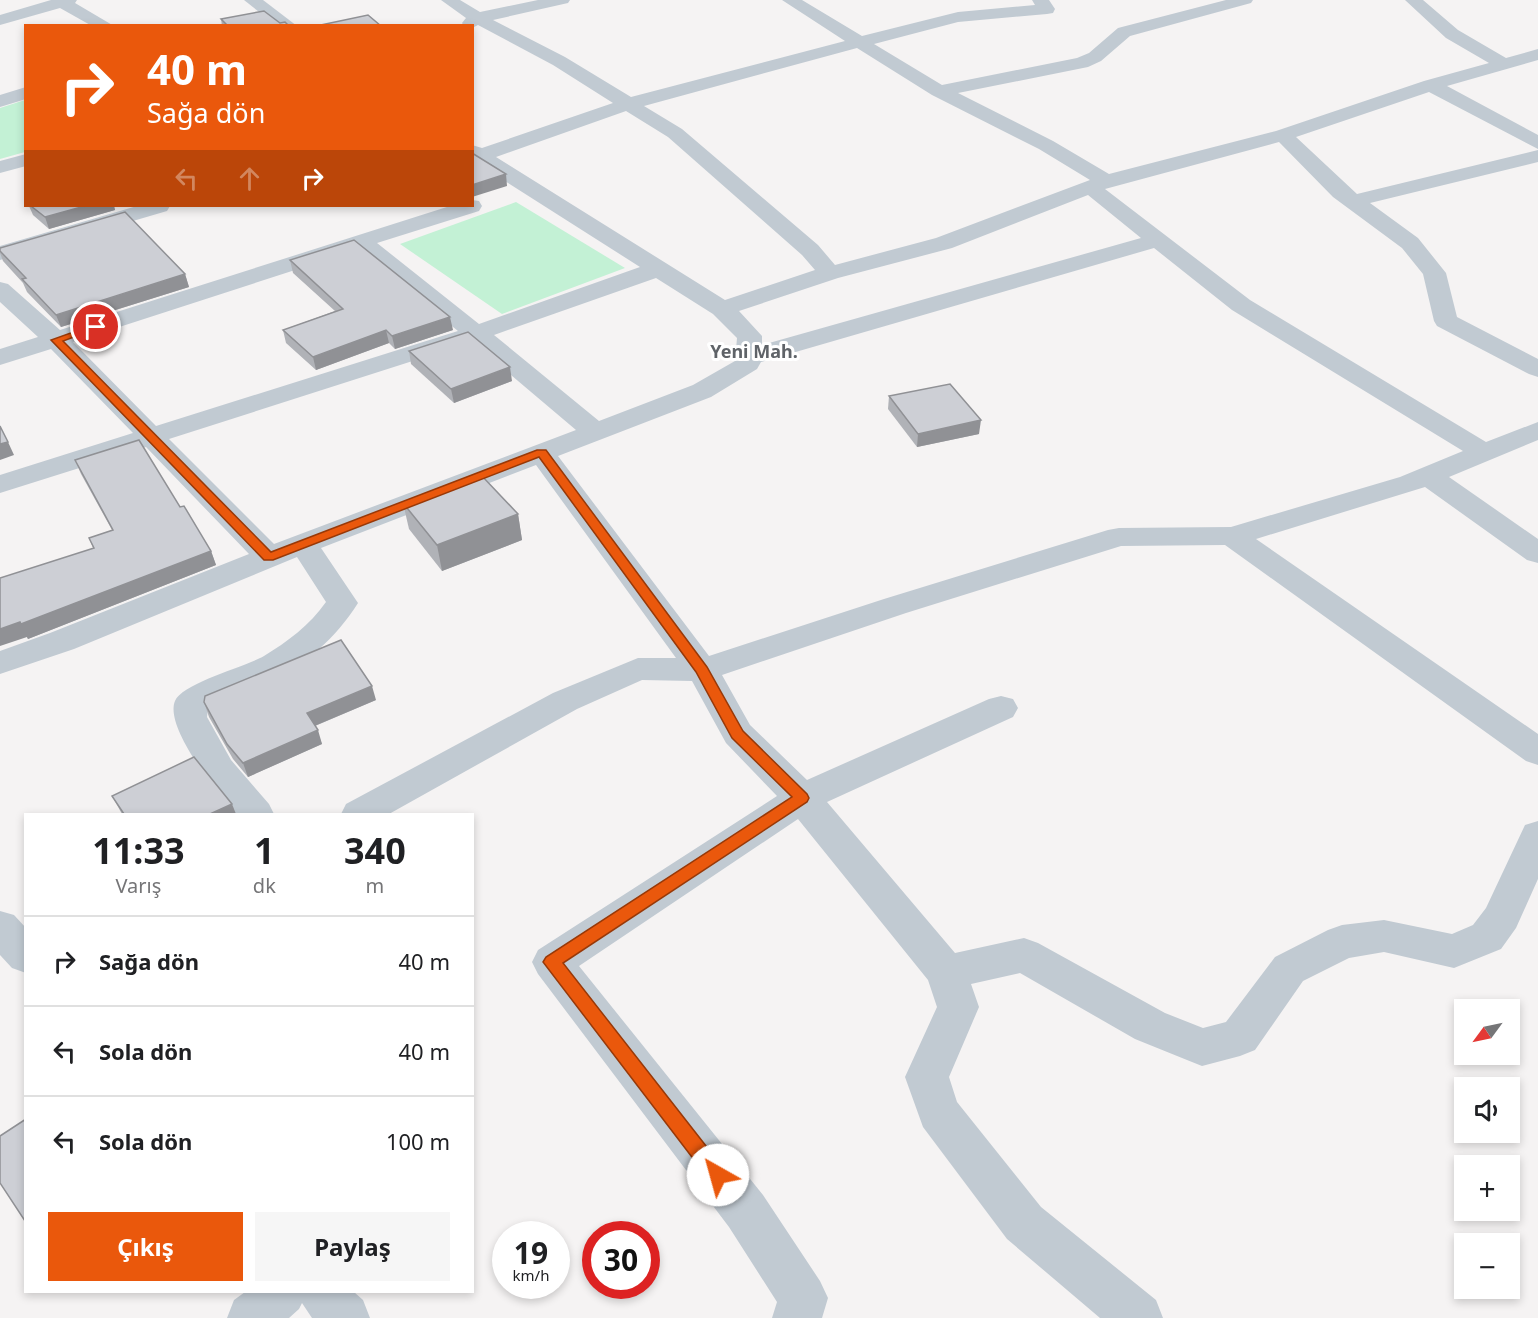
<!DOCTYPE html>
<html lang="tr">
<meta charset="utf-8">
<style>
:root{--surface:#fff;--page:#f6f6f6;--text:#202124;--muted:#757577;--line:#e0e0e0;--accent:#ea580c}
body{margin:0;font-family:"Noto Sans",sans-serif;background:var(--page);color:var(--text);height:100vh;display:flex;flex-direction:column;font-size:22px;white-space:nowrap}
*{box-sizing:border-box;margin:0}
p{font-size:20px;color:var(--muted)}
.icon{flex:none;width:33px;height:33px;fill:none;stroke:currentColor;stroke-width:2;stroke-linecap:round;stroke-linejoin:round}
.map{position:relative;flex:1;overflow:hidden}
.panel{position:absolute;left:24px;top:813px;width:450px;height:480px;display:flex;flex-direction:column;background:var(--surface);border-radius:0px;box-shadow:0 3px 9px #0003}
.panel>*{flex:none}
.banner{position:absolute;left:24px;top:24px;width:450px;height:183px;border-radius:0px;box-shadow:0 3px 9px #0003;background:#ea580c;color:#fff;overflow:hidden}
.needle{width:39px;rotate:237deg}
.buttons{position:absolute;left:1454px;top:999px;display:grid;gap:12px}
.buttons a{display:grid;place-items:center;width:66px;height:66px;border-radius:0px;background:var(--surface);box-shadow:0 3px 9px #0003;font-size:30px}
.speed{position:absolute;left:492px;top:1221px;display:flex;gap:12px;font-size:30px;font-weight:700;text-align:center}
.speed>*{display:grid;place-content:center;width:78px;height:78px;border-radius:50%;background:var(--surface);box-shadow:0 3px 9px #0003;line-height:1}
.speed small{font-size:15px;font-weight:400}
.speed .limit{border:9px solid #d22;background:#fff;color:#111}
.pin{position:absolute;display:grid;place-items:center;width:51px;height:51px;color:#fff;margin:-26px;border:3px solid #fff;border-radius:50%;box-shadow:0 2px 6px #0007}
.me{position:absolute;width:66px;margin:-33px;rotate:322deg;stroke-linejoin:round;filter:drop-shadow(0 0 4px #0008)}
.turn{display:flex;align-items:center;gap:21px;height:126px;padding:0 24px;font-size:27px}
.turn .icon{width:78px;height:78px;stroke-width:2.5}
.turn b{display:block;font-size:42px;line-height:51px}
.lanes{display:flex;align-items:center;height:57px;padding:0 24px;background:#0003;justify-content:center;gap:30px;direction:ltr}
.lanes .off{opacity:.35}
.eta{display:flex;justify-content:space-evenly;align-items:center;height:102px;text-align:center}
.eta b{font-size:36px;font-weight:700;line-height:42px}
.button{display:flex;gap:12px;margin-top:auto;padding:12px 24px}
.button a{flex:1;height:69px;border-radius:0px;background:var(--accent);color:#fff;font-size:24px;font-weight:700;line-height:69px;text-align:center}
.button a+a{background:var(--page);color:var(--text)}
ul{padding:0;list-style:none}
li{display:flex;align-items:center;gap:18px;height:90px;padding:0 24px;border-top:2px solid var(--line)}
li div{flex:1}
li b{display:block;font-size:22px}
li em{font-style:normal}
.map>svg:first-child{display:block}
.green{fill:#c3f1d5}
.lines{fill:none;stroke-linecap:round;stroke-linejoin:round}
.minor{fill:#c1cad2;fill-rule:evenodd}
.wall{fill:#b0b2b7}
.shaded-wall{fill:#909195}
.building{fill:#cdcfd5;stroke:#909195;stroke-width:1.5}
.route{fill:#ea580c;stroke:#983908;stroke-width:1.5}
.labels{text-anchor:middle;dominant-baseline:central;stroke-width:6;stroke-linejoin:round;paint-order:stroke}
.far-district-label{font-size:18px;font-weight:bold;fill:#5f6368;stroke:#fff}
</style>
<div class="map">
<svg width="1538" height="1318" viewBox="0 0 1538 1318">
<rect width="100%" height="100%" fill="#f5f3f3"/>
<!-- green -->
<g class="green">
<path d="M25 100V152L0 159V108Z"/>
<path d="M516 202 625 268 502 314 400 244Z"/>
</g>
<g class="lines">
<!-- minor -->
<g class="minor">
<path d="M51 0H77L75 3 114 26H92L60 8 0 25V15Z"/>
<path d="M244 0H263L297 26H277Z"/>
<path d="M441 0H460L480 12 538 0H570L568 3 493 20 565 57 631 97 845 41 782 0H802L862 36 958 12 1035 5 1032 0H1049L1055 9 1053 13 1047 14 958 22 874 44 942 85 1077 58 1089 53 1118 28 1226 0H1253L1251 3 1130 36 1101 61 1088 67 958 93 1053 141 1109 174 1276 131 1424 81 1489 63 1446 38 1405 0H1423L1458 30 1506 58 1538 49V60L1447 86 1538 135V149L1429 92 1296 137 1357 194 1538 150V162L1370 203 1418 238 1446 273 1457 317 1538 359V377L1529 374 1437 326 1434 321 1423 274 1402 248 1333 197 1279 142 1105 189 1250 300 1486 442 1538 422V440L1449 477 1538 539V563L1527 560 1425 487 1256 539 1538 734V765L1526 761 1225 545 1121 546 906 613 722 675 750 725 807 780 989 699 1001 696 1013 699 1018 708 1013 717 827 802 955 953 1024 938 1038 943 1165 1013 1203 1028 1226 1022 1275 957 1328 930 1342 925 1384 920 1452 934 1473 925 1486 908 1525 825 1538 821V879L1516 928 1501 949 1454 968 1384 952 1349 958 1303 981 1255 1050 1240 1056 1202 1066 1187 1060 1135 1039 1020 973 971 984 979 1007 949 1077 957 1102 1041 1207 1156 1300 1163 1318H1100L1007 1239 923 1127 905 1077 937 1007 928 980 798 819 579 966 763 1195 820 1281 828 1298 822 1318H772L777 1302 729 1227 538 974 532 962 538 950 777 796 726 743 692 681 642 680 577 709 389 814H341L346 804 553 693 638 658H676L536 465 321 548 358 603C336 638 305 665 268 682 248 691 227 697 208 708L207 717 231 760 269 804 274 814H235C218 794 164 727 175 701 182 683 245 667 264 656 287 642 310 625 326 602L297 557 74 649 0 674V651L50 633 249 554 146 447 0 493V475L133 433 51 349 0 365V349L38 337 0 302V282L8 284 60 330 450 206H472V200L479 201 482 206 479 211 377 243 479 324 640 267 472 160V145L482 148 613 103 553 65 478 25 472 28V26H464L462 23 466 18ZM857 48 932 95 1039 149 1090 180 936 238 835 265 818 245 682 129 644 106ZM626 111 668 137 802 255 815 270 725 300 496 157ZM1088 195 1141 238 762 345V336L739 311 838 278 952 248ZM1154 248 1232 310 1463 451 1400 477 1231 527 1119 528 1108 530 884 599 709 656 558 456 711 397 757 369 761 362ZM357 250 458 331 156 426 73 342ZM656 278 713 314 737 338 735 361 693 385 599 421 494 335ZM472 342 576 430 274 544 169 439Z"/>
<path d="M26 87V99L0 107V95Z"/>
<path d="M26 154V166L0 173V161Z"/>
<path d="M137 206H170L167 211 0 260V246Z"/>
<path d="M0 911 14 915 26 928V973L12 968 0 955Z"/>
<path d="M245 1292H354L363 1300 370 1318H312L302 1303 299 1309 289 1318H227L234 1300Z"/>
</g>
</g>
<!-- wall -->
<g class="wall">
<path d="M221 19 280 23 289 26H222Z"/>
<path d="M29 206H114L115 210 49 229 33 215Z"/>
<path d="M0 248 185 274 189 287 61 327 27 292 23 283 3 261 0 253Z"/>
<path d="M290 260 453 330 395 349 389 343 316 370 286 343 283 330 335 311 293 273Z"/>
<path d="M409 351 512 381 454 403 411 364Z"/>
<path d="M889 396 979 434 917 447 888 409Z"/>
<path d="M75 460 180 507 211 551 216 565 28 639 27 637 93 548 89 538 112 530 81 474Z"/>
<path d="M403 503 518 514 522 540 442 571 409 529Z"/>
<path d="M376 700 315 726 322 744 248 777 233 759 209 717 204 702Z"/>
<path d="M112 796 236 814H122Z"/>
</g>
<!-- shaded-wall -->
<g class="shaded-wall">
<path d="M506 174 507 186 472 197V185Z"/>
<path d="M85 206H114L115 210 49 229 45 217Z"/>
<path d="M185 274 189 287 61 327 56 315Z"/>
<path d="M450 317 453 330 395 349 392 336Z"/>
<path d="M386 330 389 343 316 370 313 357Z"/>
<path d="M510 367 512 381 454 403 451 389Z"/>
<path d="M981 420 979 434 917 447 918 434Z"/>
<path d="M8 442 14 455 0 460V444Z"/>
<path d="M518 514 522 540 442 571 437 545Z"/>
<path d="M211 551 216 565 28 639 27 637 0 646V629Z"/>
<path d="M372 686 376 700 312 727 307 713Z"/>
<path d="M318 730 322 744 248 777 243 763Z"/>
<path d="M232 804 236 814H210Z"/>
</g>
<!-- building -->
<g class="building">
<path d="M264 11 280 23 285 22 289 26H228L221 19Z"/>
<path d="M368 15 381 26H316Z"/>
<path d="M472 153 506 174 472 185Z"/>
<path d="M31 206H85L45 217Z"/>
<path d="M125 212 185 274 56 315 22 279 26 278 0 251V248Z"/>
<path d="M354 240 450 317 392 336 386 330 313 357 283 330 343 309 290 260Z"/>
<path d="M468 332 510 367 451 389 409 351Z"/>
<path d="M950 384 981 420 918 434 889 396Z"/>
<path d="M0 426 8 442 0 444Z"/>
<path d="M139 440 180 507 184 506 211 551 21 624 20 622 0 629V578L94 548 89 538 113 530 75 460Z"/>
<path d="M481 475 518 514 437 545 403 503Z"/>
<path d="M341 640 372 686 307 713 318 730 243 763 227 744 204 702 205 696Z"/>
<path d="M194 757 232 804 210 814H124L112 796Z"/>
<path d="M26 1119V1221H25L0 1183V1136Z"/>
</g>
<!-- route -->
<path class="route" d="M93 325 101 327 63 341 271 552 537 450H546L707 667 743 731 807 794 809 798 807 802 563 963 724 1169 727 1175 724 1182 718 1184 711 1182 543 962 546 957 792 797 732 738 696 672 539 457 273 560H264L51 340Z"/>
<g class="labels">
<!-- far-district labels -->
<g class="far-district-label">
<text x="754" y="351">Yeni Mah.</text>
</g>
</g>
</svg>
<div class="buttons">
<a><svg class="needle" viewBox="-14 -14 28 28"><path d="M0-13l5 13h-10z" fill="#e53935"/><path d="M0 13l5-13h-10z" fill="#757577"/></svg></a>
<a><svg class="icon" aria-label="sound" viewBox="0 0 24 24"><path d="M4 9h4l5-4v14l-5-4H4zM17 9q2 3 0 6"/></svg></a>
<a>+</a>
<a>−</a>
</div>
<div class="speed"><div>19<small>km/h</small></div><div class="limit">30</div></div>
<div class="pin" style="left:96px;top:327px;background:#d93025"><svg class="icon" aria-label="arrive" viewBox="0 0 24 24"><path d="M6 21V4h12l-3 4 3 4H6"/></svg></div>
<svg class="me" style="left:718px;top:1175px" viewBox="-20 -20 40 40"><circle r="19" fill="#fff"/><path d="M0-13L10 11 0 6-10 11z" fill="#ea580c"/></svg>
<div class="banner">
<div class="turn"><svg class="icon" aria-label="right" viewBox="0 0 24 24"><path d="M7 20v-9h11M14 6l5 5-5 5"/></svg><div><b>40 m</b>Sağa dön</div></div>
<div class="lanes"><svg class="icon off" aria-label="left" viewBox="0 0 24 24"><path d="M17 20v-9H6M10 6l-5 5 5 5"/></svg><svg class="icon off" aria-label="ahead" viewBox="0 0 24 24"><path d="M12 20V5M6 11l6-6 6 6"/></svg><svg class="icon" aria-label="right" viewBox="0 0 24 24"><path d="M7 20v-9h11M14 6l5 5-5 5"/></svg></div>
</div>
<section class="panel">
<div class="eta">
<div><b>11:33</b><p>Varış</p></div>
<div><b>1</b><p>dk</p></div>
<div><b>340</b><p>m</p></div>
</div>
<ul>
<li><svg class="icon" aria-label="right" viewBox="0 0 24 24"><path d="M7 20v-9h11M14 6l5 5-5 5"/></svg><div><b>Sağa dön</b></div><em>40 m</em></li>
<li><svg class="icon" aria-label="left" viewBox="0 0 24 24"><path d="M17 20v-9H6M10 6l-5 5 5 5"/></svg><div><b>Sola dön</b></div><em>40 m</em></li>
<li><svg class="icon" aria-label="left" viewBox="0 0 24 24"><path d="M17 20v-9H6M10 6l-5 5 5 5"/></svg><div><b>Sola dön</b></div><em>100 m</em></li>
</ul>
<div class="button"><a>Çıkış</a><a>Paylaş</a></div>
</section>
</div>
